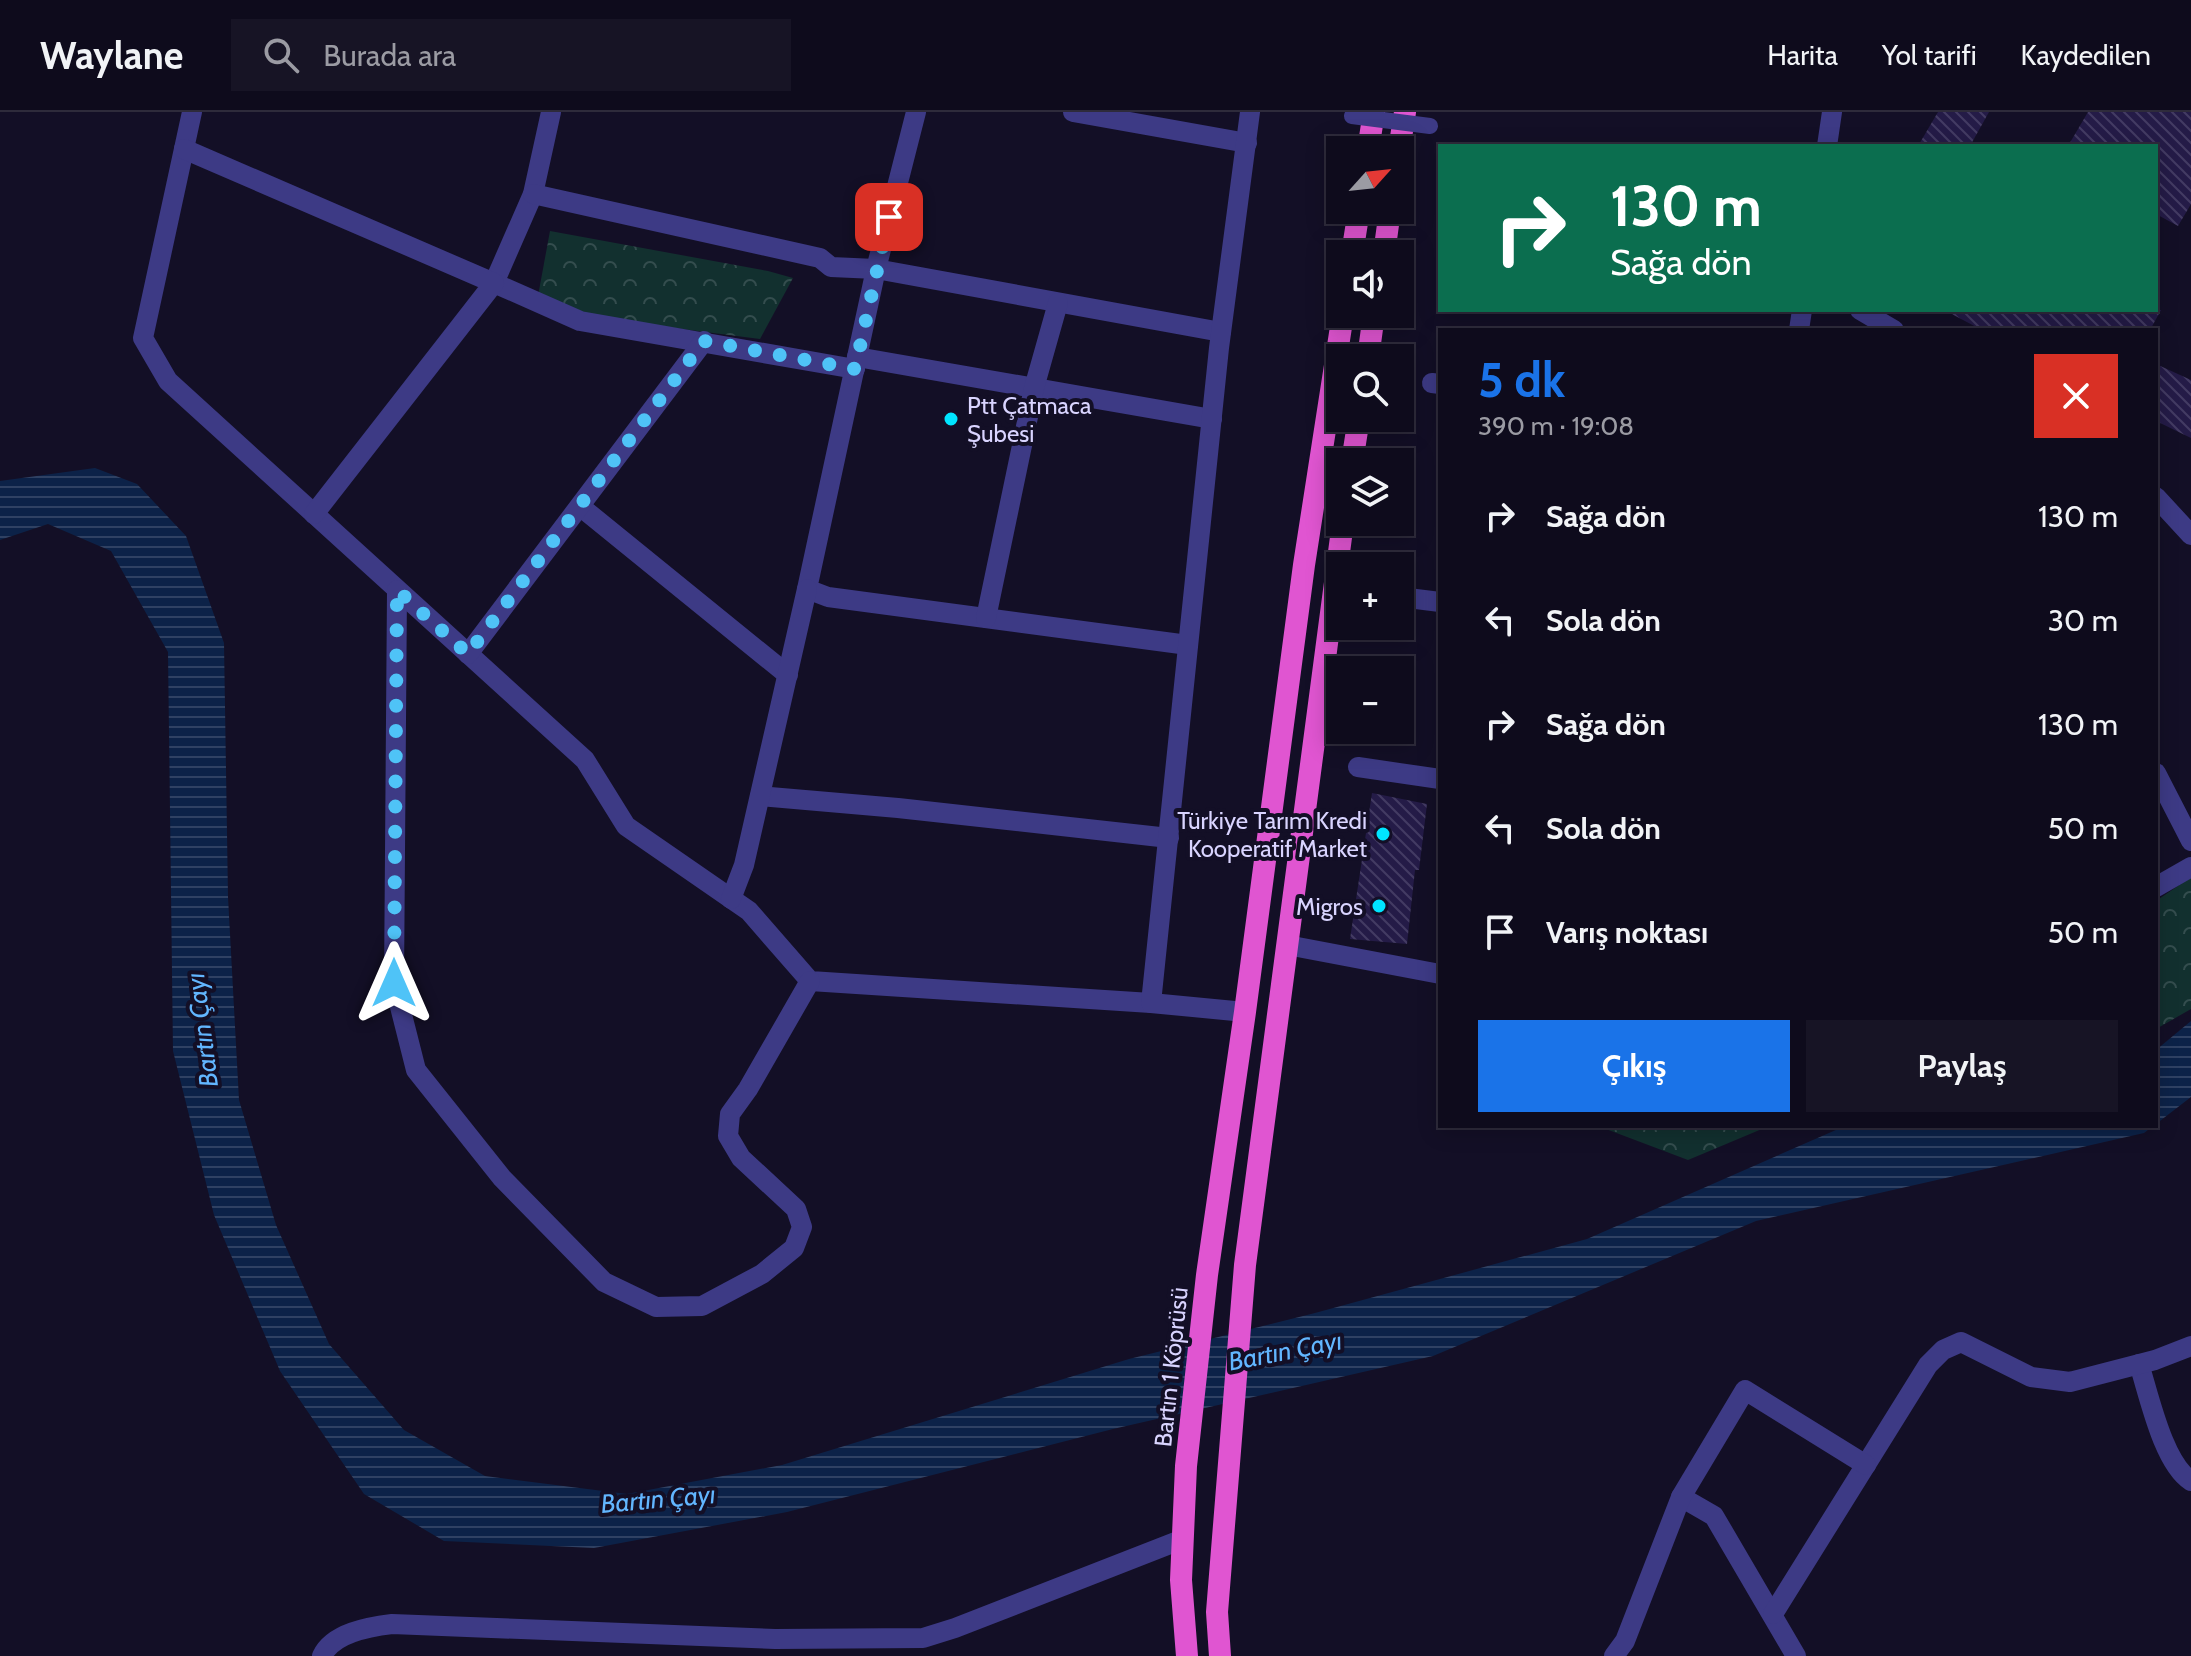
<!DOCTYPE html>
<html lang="tr">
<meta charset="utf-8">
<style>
:root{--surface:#0e0b1c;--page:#171425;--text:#f1f3f6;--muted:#9b9ba3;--line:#2e2b3b;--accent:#1a73e8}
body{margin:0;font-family:Cabin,sans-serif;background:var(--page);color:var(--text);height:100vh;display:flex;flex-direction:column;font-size:30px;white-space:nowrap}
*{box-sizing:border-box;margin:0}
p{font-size:26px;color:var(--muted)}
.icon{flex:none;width:44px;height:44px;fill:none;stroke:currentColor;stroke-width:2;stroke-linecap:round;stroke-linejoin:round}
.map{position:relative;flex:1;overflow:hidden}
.drawer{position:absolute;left:1438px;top:216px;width:720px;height:800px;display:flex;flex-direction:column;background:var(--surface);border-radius:0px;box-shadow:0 4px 20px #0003,0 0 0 2px var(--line)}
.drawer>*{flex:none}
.banner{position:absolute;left:1438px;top:32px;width:720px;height:168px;border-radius:0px;box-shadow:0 4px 20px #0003,0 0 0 2px var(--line);background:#0b6e4f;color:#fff;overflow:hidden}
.needle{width:52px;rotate:63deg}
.tools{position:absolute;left:1326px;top:24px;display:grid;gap:16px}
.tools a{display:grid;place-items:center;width:88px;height:88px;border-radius:0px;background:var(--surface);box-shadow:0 4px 20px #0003,0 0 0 2px var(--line);font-size:40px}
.pin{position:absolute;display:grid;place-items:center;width:68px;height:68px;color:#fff;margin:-34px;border-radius:16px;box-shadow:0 4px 12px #0006}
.me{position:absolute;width:88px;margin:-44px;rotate:0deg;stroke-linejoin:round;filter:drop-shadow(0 0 6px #0008)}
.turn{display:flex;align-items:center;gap:28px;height:168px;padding:0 40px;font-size:36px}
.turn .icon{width:104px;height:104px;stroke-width:2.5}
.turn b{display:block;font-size:56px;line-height:68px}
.round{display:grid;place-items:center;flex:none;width:84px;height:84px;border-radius:0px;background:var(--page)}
.head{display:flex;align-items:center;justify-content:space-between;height:136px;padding:0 40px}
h1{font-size:48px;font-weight:700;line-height:60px;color:var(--accent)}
.primary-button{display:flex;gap:16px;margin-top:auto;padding:16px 40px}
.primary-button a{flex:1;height:92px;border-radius:0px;background:var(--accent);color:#fff;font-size:32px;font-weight:700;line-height:92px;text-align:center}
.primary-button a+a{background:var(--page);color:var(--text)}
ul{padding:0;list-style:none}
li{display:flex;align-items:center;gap:24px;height:104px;padding:0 40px}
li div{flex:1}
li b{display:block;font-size:30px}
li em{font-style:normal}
header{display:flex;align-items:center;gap:48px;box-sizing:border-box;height:112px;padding:0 40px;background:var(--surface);border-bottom:2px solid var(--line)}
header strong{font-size:38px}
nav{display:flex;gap:44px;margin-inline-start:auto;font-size:28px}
.search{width:560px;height:72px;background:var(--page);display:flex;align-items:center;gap:20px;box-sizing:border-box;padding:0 28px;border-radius:0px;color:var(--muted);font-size:30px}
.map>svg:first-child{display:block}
.forest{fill:url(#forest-crowns)}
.water{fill:url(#water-rules)}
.building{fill:url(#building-back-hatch)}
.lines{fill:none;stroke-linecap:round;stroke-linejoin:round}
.minor{stroke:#3d3a85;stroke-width:20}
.trunk{stroke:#e055d1;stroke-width:22}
.pedestrian-bridge{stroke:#3d3a85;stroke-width:16}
.route{stroke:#4fc3f7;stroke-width:14;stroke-dasharray:0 25.2}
.poi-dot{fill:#00e5ff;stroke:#130f26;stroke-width:3}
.labels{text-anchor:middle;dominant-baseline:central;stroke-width:8;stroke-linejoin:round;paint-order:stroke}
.poi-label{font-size:24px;fill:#d9d4ff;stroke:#130f26;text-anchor:end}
.street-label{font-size:24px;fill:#d9d4ff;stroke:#130f26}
.water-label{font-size:26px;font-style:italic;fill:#62b6ff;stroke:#130f26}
</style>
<header>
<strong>Waylane</strong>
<div class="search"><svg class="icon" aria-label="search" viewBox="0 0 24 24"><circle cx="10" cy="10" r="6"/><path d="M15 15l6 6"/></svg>Burada ara</div>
<nav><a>Harita</a><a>Yol tarifi</a><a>Kaydedilen</a></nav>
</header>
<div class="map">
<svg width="2191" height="1544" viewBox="0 0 2191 1544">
<defs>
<pattern id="forest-crowns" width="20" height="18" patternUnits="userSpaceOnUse" patternTransform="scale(2)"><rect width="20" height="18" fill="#12302f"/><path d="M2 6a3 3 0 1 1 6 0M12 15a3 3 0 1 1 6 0" fill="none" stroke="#344d4e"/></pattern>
<pattern id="water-rules" width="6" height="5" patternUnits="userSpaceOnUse" patternTransform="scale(2)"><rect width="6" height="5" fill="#0c2248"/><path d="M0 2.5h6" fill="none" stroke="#2f4163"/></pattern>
<pattern id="building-back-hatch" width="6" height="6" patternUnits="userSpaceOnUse" patternTransform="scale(2)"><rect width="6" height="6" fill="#241b47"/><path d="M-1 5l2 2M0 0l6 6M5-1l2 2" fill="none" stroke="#433b63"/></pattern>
</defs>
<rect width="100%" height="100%" fill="#130f26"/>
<!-- forest -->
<g class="forest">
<path d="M550 119 768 159 793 166 760 227 581 204 538 184Z"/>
<path d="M2191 765V897L2156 917V789Z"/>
<path d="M1598 1014H1769L1688 1048Z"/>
</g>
<!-- water -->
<g class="water">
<path d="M95 356 137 372 186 424 224 531 228 785 239 988 276 1113 329 1232 404 1318 485 1364 627 1382 782 1353 1129 1247 1315 1201 1587 1127 1845 1014H2153L2144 1021 1756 1109 1433 1244 1113 1317 787 1400 594 1436 444 1429 364 1382 280 1259 214 1103 173 939 168 540 111 439 48 412 0 428V369Z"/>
<path d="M2191 909V985L2156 1012V938Z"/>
</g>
<!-- building -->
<g class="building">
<path d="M1938 0H1989L1970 34H1918Z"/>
<path d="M2088 0H2191V92L2178 114 2156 102V34H2068Z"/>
<path d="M1944 198H2161L2150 218H1982Z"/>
<path d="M2156 252 2191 268V326L2156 309Z"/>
<path d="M1372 681 1427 692 1419 758H1415L1407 832 1350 827Z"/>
</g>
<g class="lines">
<!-- minor -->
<g class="minor">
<path d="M192 0 143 226 168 269 585 648 626 714 749 799 810 869 1151 891"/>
<path d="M551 0 533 82 494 171 580 209 855 257"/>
<path d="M916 0 876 157 807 477 828 485 1188 533"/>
<path d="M1073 0 1247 31"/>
<path d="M1827 34 1832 0"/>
<path d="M184 37 494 171 314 402"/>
<path d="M533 82 820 146 831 155 876 157 1221 220"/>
<path d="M1860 198 1894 218"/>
<path d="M1799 218 1802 198"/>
<path d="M857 245 1212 307"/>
<path d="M1432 271 1440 272"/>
<path d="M2156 385 2191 423"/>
<path d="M581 395 788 563"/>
<path d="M397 478 394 871 416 958 502 1066 604 1170 656 1195 702 1194 762 1162 794 1136 802 1115 796 1097 741 1046 728 1024 730 1002 748 977 810 869"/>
<path d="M1400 485 1440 490"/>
<path d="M986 506 1034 276 1058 191"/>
<path d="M468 542 704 229"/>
<path d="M1358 655 1440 667"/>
<path d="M2156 661 2191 729"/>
<path d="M760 684 898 696 1169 726"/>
<path d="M2156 775 2191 755"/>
<path d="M731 787 744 753 807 477"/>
<path d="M1287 833 1440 862"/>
<path d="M1245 900 1151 891 1219 236 1250 0"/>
<path d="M2139 1252C2149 1283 2163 1351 2191 1369"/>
<path d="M1681 1385 1714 1404 1796 1544"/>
<path d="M1773 1502 1928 1253 1943 1238 1961 1230 2031 1265 2070 1270 2155 1248 2191 1234"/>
<path d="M322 1544C333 1521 368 1515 392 1512L775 1527 923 1526 955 1516 1183 1427"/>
<path d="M1614 1544 1625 1529 1681 1385 1745 1278 1866 1353"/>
</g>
<!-- trunk -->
<g class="trunk">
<path d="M1368 38 1374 0"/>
<path d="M1399 38 1405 0"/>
<path d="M1352 142 1359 98"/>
<path d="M1384 142 1390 98"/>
<path d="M1368 246 1374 202"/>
<path d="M1352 350 1359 306"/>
<path d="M1187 1544 1181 1468 1186 1354 1207 1163 1245 900 1304 453 1343 202"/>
<path d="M1220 1544 1217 1500 1245 1153 1343 410"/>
</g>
<!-- pedestrian-bridge -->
<path class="pedestrian-bridge" d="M1352 4 1430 14"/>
</g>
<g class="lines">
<!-- route -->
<path class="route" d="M394 871 397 478 468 542 704 229 855 257 889 105"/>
</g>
<!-- markers -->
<g class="poi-dot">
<circle cx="951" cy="307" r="8"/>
<circle cx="1383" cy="722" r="8"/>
<circle cx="1379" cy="794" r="8"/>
</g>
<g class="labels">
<!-- poi labels -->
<g class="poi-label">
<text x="967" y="293" text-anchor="start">Ptt Çatmaca<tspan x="967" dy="28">Şubesi</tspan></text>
<text x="1367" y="708">Türkiye Tarım Kredi<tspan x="1367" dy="28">Kooperatif Market</tspan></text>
<text x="1363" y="794">Migros</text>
</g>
<!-- street labels -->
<g class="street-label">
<text transform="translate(1171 1255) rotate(-84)">Bartın 1 Köprüsü</text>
</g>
<!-- water labels -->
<g class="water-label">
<text transform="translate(202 918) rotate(-97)">Bartın Çayı</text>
<text transform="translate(1285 1239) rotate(-11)">Bartın Çayı</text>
<text transform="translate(658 1387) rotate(-5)">Bartın Çayı</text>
</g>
</g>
</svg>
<div class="tools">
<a><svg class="needle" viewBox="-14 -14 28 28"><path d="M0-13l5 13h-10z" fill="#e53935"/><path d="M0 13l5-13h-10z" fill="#9b9ba3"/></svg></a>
<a><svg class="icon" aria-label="sound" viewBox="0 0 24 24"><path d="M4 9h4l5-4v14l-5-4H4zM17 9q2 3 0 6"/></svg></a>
<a><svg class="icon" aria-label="search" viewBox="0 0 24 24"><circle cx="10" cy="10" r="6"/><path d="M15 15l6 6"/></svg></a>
<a><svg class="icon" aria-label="layers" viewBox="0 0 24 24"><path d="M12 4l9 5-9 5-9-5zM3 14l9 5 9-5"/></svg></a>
<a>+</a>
<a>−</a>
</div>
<div class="pin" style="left:889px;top:105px;background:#d93025"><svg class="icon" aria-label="arrive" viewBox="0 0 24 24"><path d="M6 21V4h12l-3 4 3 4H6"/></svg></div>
<svg class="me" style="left:394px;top:871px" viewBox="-20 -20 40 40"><path d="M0-17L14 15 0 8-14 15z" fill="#4fc3f7" stroke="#fff" stroke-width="4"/></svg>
<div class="banner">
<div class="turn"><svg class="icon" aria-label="right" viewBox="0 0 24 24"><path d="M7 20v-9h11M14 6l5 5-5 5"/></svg><div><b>130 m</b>Sağa dön</div></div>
</div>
<section class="drawer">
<div class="head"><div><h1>5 dk</h1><p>390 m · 19:08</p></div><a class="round" style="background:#d93025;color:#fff"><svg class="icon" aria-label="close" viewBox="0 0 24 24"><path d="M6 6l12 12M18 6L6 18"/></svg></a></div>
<ul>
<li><svg class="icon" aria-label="right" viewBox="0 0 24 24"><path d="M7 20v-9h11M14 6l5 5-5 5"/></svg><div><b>Sağa dön</b></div><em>130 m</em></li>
<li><svg class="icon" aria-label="left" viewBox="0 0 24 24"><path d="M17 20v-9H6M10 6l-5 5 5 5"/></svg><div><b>Sola dön</b></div><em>30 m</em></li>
<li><svg class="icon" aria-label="right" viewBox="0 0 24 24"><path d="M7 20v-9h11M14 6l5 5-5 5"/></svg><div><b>Sağa dön</b></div><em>130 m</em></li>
<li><svg class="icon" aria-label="left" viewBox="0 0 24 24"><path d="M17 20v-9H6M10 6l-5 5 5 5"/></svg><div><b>Sola dön</b></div><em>50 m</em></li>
<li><svg class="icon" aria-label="arrive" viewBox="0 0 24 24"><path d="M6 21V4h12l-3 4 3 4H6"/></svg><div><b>Varış noktası</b></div><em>50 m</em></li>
</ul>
<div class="primary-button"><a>Çıkış</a><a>Paylaş</a></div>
</section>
</div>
